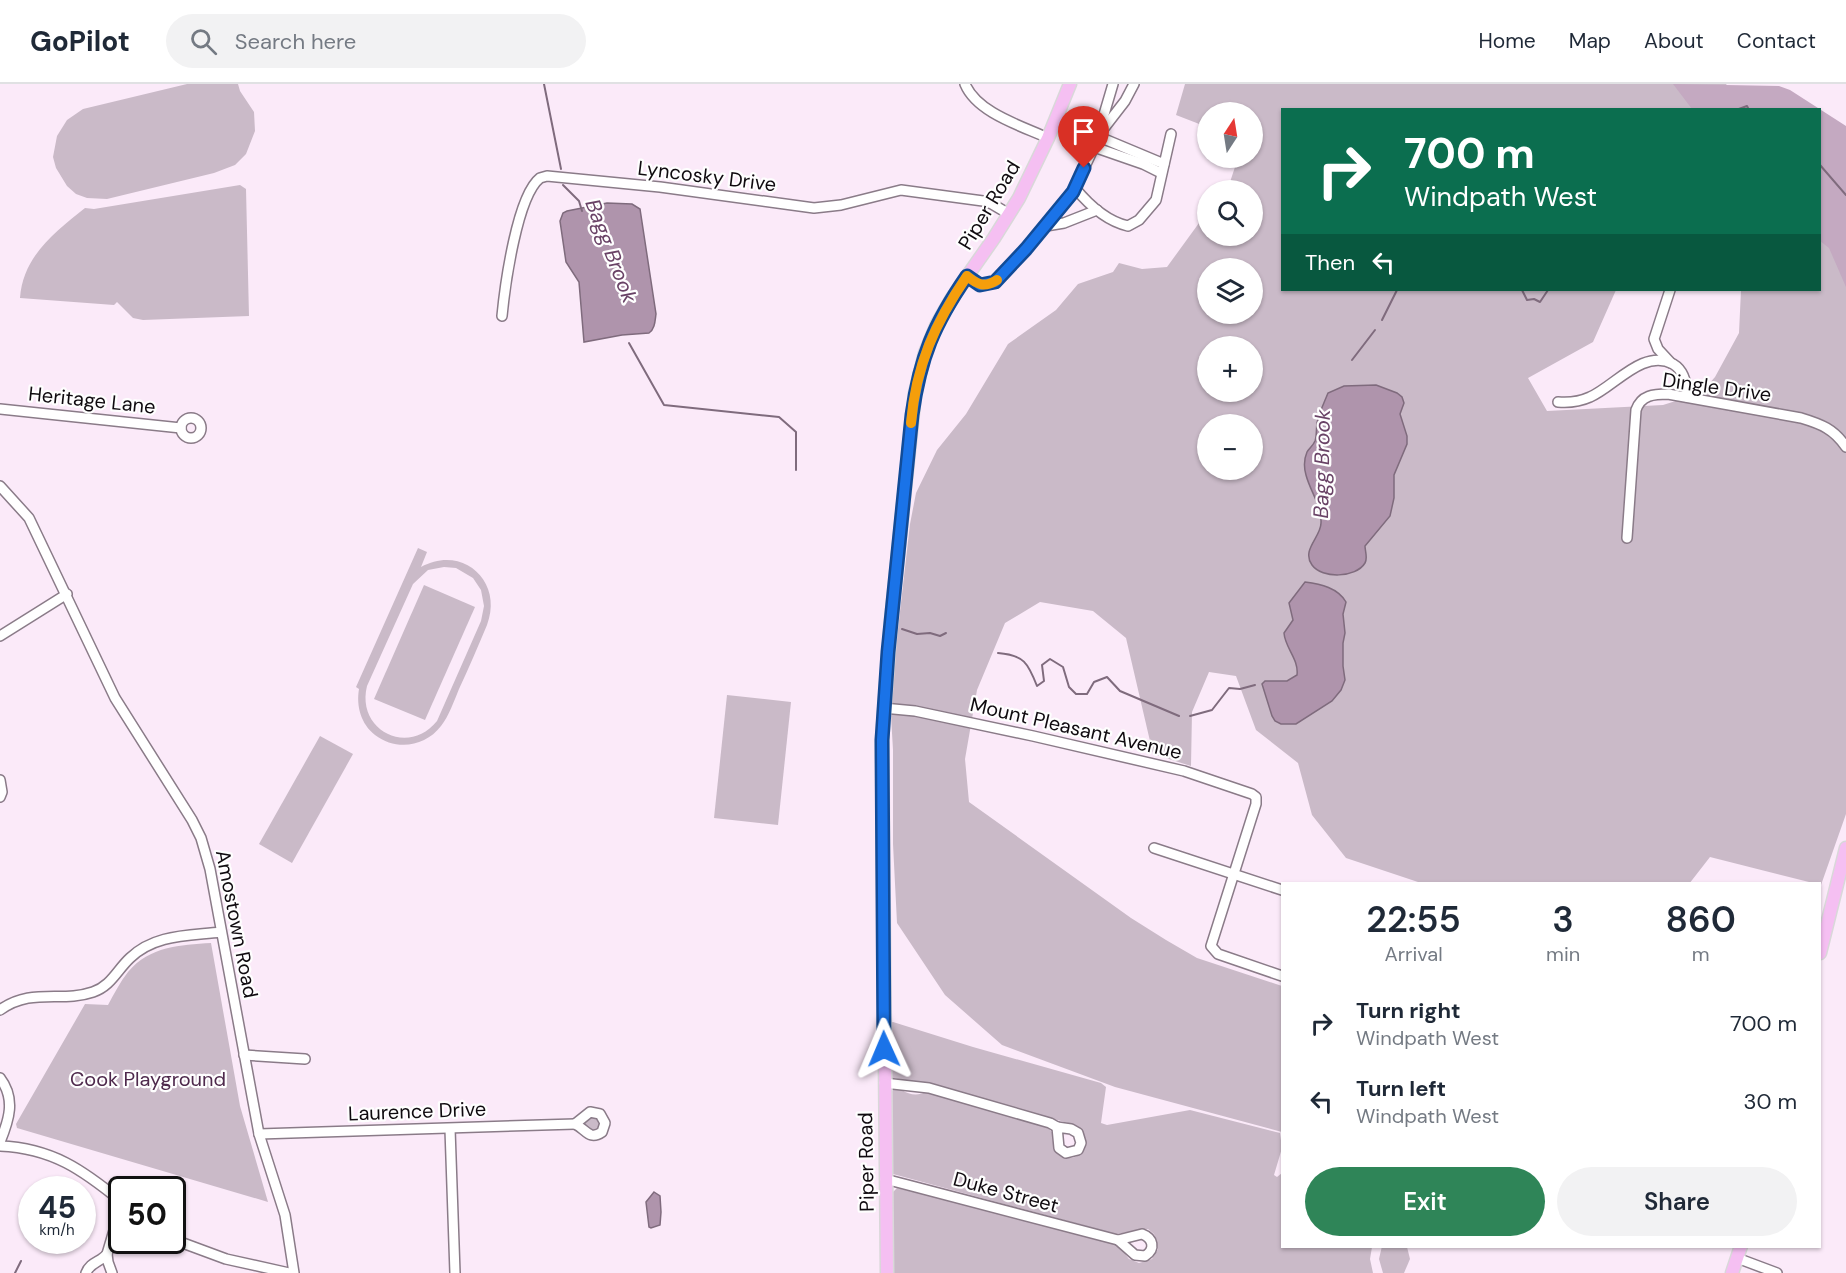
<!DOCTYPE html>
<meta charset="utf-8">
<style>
:root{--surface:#fff;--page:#f2f2f3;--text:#1f2937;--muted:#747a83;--line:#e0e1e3;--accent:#2f8558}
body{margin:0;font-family:"DM Sans",sans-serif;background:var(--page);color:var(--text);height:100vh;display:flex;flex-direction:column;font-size:22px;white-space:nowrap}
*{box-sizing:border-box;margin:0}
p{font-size:20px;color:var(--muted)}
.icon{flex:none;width:33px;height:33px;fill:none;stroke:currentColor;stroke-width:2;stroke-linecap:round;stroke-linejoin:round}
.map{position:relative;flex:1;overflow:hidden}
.panel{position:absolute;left:1281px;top:798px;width:540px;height:366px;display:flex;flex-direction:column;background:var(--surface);border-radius:0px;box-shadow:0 2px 4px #0004}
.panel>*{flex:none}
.top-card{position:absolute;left:1281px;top:24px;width:540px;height:183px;border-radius:0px;box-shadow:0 2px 4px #0004;background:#0b6e4f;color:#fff;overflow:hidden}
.needle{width:39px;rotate:12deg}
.buttons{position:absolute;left:1197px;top:18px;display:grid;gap:12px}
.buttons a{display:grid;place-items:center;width:66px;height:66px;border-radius:50%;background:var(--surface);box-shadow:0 2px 4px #0004;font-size:30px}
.speed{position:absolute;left:18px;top:1092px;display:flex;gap:12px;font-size:30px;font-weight:700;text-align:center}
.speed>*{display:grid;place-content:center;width:78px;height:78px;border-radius:50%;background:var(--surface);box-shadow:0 2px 4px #0004;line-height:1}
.speed small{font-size:15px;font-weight:400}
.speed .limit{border:3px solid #111;border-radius:9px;background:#fff;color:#111}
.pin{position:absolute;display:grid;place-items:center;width:51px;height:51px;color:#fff;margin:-62px -26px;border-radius:50% 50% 50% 0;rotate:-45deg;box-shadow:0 0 6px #0007}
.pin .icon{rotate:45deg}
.me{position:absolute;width:66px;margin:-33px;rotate:359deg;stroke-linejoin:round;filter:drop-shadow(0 0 4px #0008)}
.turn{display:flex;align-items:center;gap:21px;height:126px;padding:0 24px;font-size:27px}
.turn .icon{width:78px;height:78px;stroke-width:2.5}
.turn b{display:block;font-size:42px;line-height:51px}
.then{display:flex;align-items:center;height:57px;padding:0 24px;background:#0003;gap:12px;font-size:22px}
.eta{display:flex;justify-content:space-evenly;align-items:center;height:102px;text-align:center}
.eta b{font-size:36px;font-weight:600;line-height:42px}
.button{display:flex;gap:12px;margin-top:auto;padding:12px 24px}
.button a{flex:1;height:69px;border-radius:36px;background:var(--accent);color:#fff;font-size:24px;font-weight:600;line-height:69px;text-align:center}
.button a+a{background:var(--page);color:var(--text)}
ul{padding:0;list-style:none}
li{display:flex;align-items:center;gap:18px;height:78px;padding:0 24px}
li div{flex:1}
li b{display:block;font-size:22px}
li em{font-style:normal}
header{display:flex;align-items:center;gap:36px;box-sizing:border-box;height:84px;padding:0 30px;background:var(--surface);border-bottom:2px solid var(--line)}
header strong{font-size:28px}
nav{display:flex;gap:33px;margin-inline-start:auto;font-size:21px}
.search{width:420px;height:54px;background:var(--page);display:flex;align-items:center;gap:15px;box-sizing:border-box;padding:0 21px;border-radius:33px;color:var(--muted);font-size:22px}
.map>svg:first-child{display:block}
.green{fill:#cabac8;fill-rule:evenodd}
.forest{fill:#c4a9c1}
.water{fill:#af94ac;stroke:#7f6b7d;stroke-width:1.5}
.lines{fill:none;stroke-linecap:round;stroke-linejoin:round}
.stream{stroke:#7f6b7d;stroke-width:2}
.minor-casing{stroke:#8a7b88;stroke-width:12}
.major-casing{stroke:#d9d8d9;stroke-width:15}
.minor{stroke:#fff;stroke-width:9}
.major{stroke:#f5bff2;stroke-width:12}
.route-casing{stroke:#114b97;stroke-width:15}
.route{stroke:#1a73e8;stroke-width:10}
.slow{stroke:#f59e0b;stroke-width:10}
.labels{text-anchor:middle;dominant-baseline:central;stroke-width:4.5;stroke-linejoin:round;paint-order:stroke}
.street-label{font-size:20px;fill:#0f0a0f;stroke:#fefefe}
.park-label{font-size:20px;fill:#4e294c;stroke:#fefefe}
.water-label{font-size:21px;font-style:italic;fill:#694266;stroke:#fefefe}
</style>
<header>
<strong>GoPilot</strong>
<div class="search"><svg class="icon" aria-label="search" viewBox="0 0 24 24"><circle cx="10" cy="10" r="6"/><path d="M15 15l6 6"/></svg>Search here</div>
<nav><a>Home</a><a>Map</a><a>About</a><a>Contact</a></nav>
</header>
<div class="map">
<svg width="1846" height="1189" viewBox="0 0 1846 1189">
<rect width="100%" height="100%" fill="#fbeaf9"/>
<!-- green -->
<g class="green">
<path d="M187 0H238L240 7 254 28 255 47 246 70 235 81 214 89 107 115 87 114 76 110 67 102 56 84 53 73 57 52 67 36 83 25Z"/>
<path d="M1185 0H1726L1745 25 1282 26V206H1616L1593 258 1528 294 1547 327 1663 321 1701 309 1715 293 1739 249 1741 206H1820V133L1846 168V730L1821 801 1710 773 1689 800 1421 799 1346 774 1312 731 1298 679 1256 646 1236 592 1209 588 1192 628 1191 682 1153 670 1126 554 1093 527 1040 518 1005 539 977 606 965 675 969 718 1131 834 1166 856 1197 874 1282 902V1048L1115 1003 1002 961 945 911 897 839 893 760V666L890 615 910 440 916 409 937 366 966 330 1008 260 1056 226 1078 200 1113 188 1119 179 1142 185 1167 183 1207 128 1208 152H1252V106H1224L1230 98 1238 74H1252V28H1208L1207 43 1176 31ZM1208 184H1252V230H1208ZM1208 262H1252V308H1208ZM1208 340H1252V386H1208Z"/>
<path d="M240 101 246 105 249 232 143 236 133 234 117 218 114 221 20 214C23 172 55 148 85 124L94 125Z"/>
<path d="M418 464 427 468 421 483C462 460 504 497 487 541 478 562 469 584 459 605 454 617 449 632 441 642 425 663 396 667 375 651 361 640 356 622 359 605L356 603ZM444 483 456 484 473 494 481 506 484 522 481 537 437 637C408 673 356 646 367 602L413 500 428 486Z"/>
<path d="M424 501 475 523 425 636 374 615Z"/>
<path d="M727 611 791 618 778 741 714 734Z"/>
<path d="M320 652 353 670 292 779 259 760Z"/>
<path d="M211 859 240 1022 268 1118 17 1044 16 1040 85 920 108 921C114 910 120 898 128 888 150 862 180 861 211 859Z"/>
<path d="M893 938 973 963 1101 999 1106 1003 1101 1039 1107 1041 1190 1026 1280 1049 1282 1064 1274 1091 1277 1093 1282 1089V1162L1372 1163 1370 1175 1373 1189H893L892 1109 897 1104 1013 1132 1118 1161 1129 1175 1139 1179 1152 1175 1158 1165 1154 1150 1148 1145 1116 1150 893 1090 891 1008 894 1005 902 1006C909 1011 918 1012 926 1008L1047 1043 1052 1048 1054 1066C1066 1080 1085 1075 1086 1056L1080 1044 1068 1039 927 999 891 994 889 939Z"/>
<path d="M590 1032 598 1033 601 1043 595 1048 585 1043V1037Z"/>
<path d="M1382 1162 1407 1163 1410 1175 1404 1189H1383L1379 1175Z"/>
</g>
<!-- forest -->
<path class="forest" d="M1673 0 1779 2 1790 6 1846 42V203L1829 164 1820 157V26L1692 25Z"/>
<!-- water -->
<g class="water">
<path d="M607 119 632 120 640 125 656 230C655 237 655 245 649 249L622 251 584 258 579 198 566 178 560 137 563 129 567 127Z"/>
<path d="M1376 301 1397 309 1402 313 1404 319 1400 330 1407 352V360L1394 391V414L1390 432 1365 462C1365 467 1368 474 1365 479 1356 494 1322 495 1312 481 1301 466 1321 453 1321 439 1322 422 1310 407 1306 391 1304 384 1304 375 1307 368 1309 364 1313 362 1315 357 1317 351 1316 345 1317 339 1319 329 1324 319 1328 309L1344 302Z"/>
<path d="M1305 498C1321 500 1338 504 1346 518L1343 530 1345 549 1343 559V582L1345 596 1341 606 1332 617 1296 640H1281L1275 637 1272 632 1262 600 1265 597H1287L1297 591C1299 575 1285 564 1284 549L1293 536 1289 519Z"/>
<path d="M654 1108 660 1112 661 1128 660 1141 651 1144 649 1143 646 1118Z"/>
</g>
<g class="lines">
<!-- stream -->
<g class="stream">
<path d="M544 0 561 85"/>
<path d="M1736 26 1747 22 1749 26"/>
<path d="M1820 81 1846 111"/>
<path d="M563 101 579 117 582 127"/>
<path d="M1522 206 1527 216 1534 215 1540 218 1548 206"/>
<path d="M1382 236 1397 206"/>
<path d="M629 259 664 321 779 333 796 348V386"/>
<path d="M1352 276 1375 246"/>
<path d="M902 545 917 550 930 549 940 552 946 549"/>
<path d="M998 569C1024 571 1028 579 1037 602L1044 597 1042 581 1050 575 1063 583 1069 603 1076 610H1087L1094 598 1107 593 1120 607 1179 632"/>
<path d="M1190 632 1212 626 1229 604 1240 605 1255 601"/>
<path d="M15 1189 21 1177"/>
</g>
<defs>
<g id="minor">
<path d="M965 0C977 29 1022 42 1048 54"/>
<path d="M1101 48 1125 17 1134 0"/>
<path d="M1097 52 1164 80"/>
<path d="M1094 63 1143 80 1161 89"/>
<path d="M1075 104C1089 121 1106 137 1128 142L1139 136 1156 116 1171 50"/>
<path d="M1046 142 1064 139 1097 126"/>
<path d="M967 192 979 201 995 198 1005 189 1051 136 1073 108 1095 61 1113 0"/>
<path d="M1670 206 1654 255 1658 265 1671 279"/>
<path d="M502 232C505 201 517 112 540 94L547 92 660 103 814 124 841 121 901 106 983 117 992 120 1009 130"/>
<path d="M1558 318C1570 319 1579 318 1590 313 1614 303 1643 264 1673 280 1685 287 1687 301 1687 313"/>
<path d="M0 325 181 344"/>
<circle cx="191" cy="344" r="10"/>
<path d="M0 402 29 434 115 614 192 736 201 754 210 785 259 1050 285 1131 294 1189"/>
<path d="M1627 454 1636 326C1641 311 1654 310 1668 310L1801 334C1821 340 1834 345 1846 363"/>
<path d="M0 552 67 510"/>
<path d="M883 624 915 627 1033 652 1184 687 1252 710 1256 713V720L1211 862 1218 870 1282 892"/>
<path d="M0 696 2 708 0 713"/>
<path d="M1154 764 1282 806"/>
<path d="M0 926C32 903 61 919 93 908 111 902 117 886 130 874 155 850 188 852 221 848"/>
<path d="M244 971 305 975"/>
<path d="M0 994C16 1015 9 1036 0 1058"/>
<path d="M884 999 929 1004 1050 1039 1057 1043"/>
<path d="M590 1028 600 1030 605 1039 602 1048C589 1057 586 1045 575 1040Z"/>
<path d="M1057 1043 1071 1045 1078 1049 1081 1059 1078 1066 1066 1069 1059 1064Z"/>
<path d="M450 1045 455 1189"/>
<path d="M259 1050 575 1040"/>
<path d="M0 1062C52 1064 83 1086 122 1118"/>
<path d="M885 1095 1118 1156"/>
<path d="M1142 1150C1153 1154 1156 1165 1145 1172L1135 1171 1118 1156Z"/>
<path d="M172 1155 226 1175 289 1189"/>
<path d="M107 1170 115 1143 122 1132"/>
<path d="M1737 1174 1777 1189"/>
<path d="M86 1189C90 1178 101 1178 107 1170L108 1178 112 1189"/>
</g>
<g id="major">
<path d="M1820 869 1846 764"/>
<path d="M887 1189 882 656 891 537 915 309 925 269 937 240 952 214 994 154 1019 114 1048 54 1070 0"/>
<path d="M1732 1189 1741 1162"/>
</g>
</defs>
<!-- minor casing -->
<use href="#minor" class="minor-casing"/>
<!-- major casing -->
<use href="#major" class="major-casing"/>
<!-- minor -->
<use href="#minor" class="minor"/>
<!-- major -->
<use href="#major" class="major"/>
</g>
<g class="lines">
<defs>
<path id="route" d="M884 965 882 656 888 568 912 331C920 273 934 240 967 192L980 201 995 198 1026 165 1073 108 1084 84"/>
</defs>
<!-- route casing -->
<use href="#route" class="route-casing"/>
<!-- route -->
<use href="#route" class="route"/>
<!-- slow -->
<path class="slow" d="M911 339C916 281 935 239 967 192 978 201 984 204 997 196"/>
</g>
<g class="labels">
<!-- street labels -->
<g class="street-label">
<text transform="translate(707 92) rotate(7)">Lyncosky Drive</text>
<text transform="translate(989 121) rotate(-59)">Piper Road</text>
<text transform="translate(1717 303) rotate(8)">Dingle Drive</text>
<text transform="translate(92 316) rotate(6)">Heritage Lane</text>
<text transform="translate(1076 644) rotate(13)">Mount Pleasant Avenue</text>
<text transform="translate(237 840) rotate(79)">Amostown Road</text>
<text transform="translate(417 1027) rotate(-2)">Laurence Drive</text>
<text transform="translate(866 1078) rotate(-91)">Piper Road</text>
<text transform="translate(1006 1108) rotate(15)">Duke Street</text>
</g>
<!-- park labels -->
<g class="park-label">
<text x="148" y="995">Cook Playground</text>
</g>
<!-- water labels -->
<g class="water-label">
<text transform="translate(611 167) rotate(69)">Bagg Brook</text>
<text transform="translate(1322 380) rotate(-89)">Bagg Brook</text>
</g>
</g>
</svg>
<div class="buttons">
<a><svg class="needle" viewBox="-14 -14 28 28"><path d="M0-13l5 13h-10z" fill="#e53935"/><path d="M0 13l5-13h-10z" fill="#747a83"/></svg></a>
<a><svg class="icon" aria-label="search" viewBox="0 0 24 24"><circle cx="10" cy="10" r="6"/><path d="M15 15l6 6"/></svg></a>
<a><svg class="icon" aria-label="layers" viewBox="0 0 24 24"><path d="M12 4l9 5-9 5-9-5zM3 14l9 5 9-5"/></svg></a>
<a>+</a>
<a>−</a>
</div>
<div class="speed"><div>45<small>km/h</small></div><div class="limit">50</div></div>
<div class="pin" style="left:1084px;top:84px;background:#d93025"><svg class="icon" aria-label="arrive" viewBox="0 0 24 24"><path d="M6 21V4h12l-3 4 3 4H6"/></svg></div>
<svg class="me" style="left:884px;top:965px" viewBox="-20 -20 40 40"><path d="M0-17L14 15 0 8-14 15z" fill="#1a73e8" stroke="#fff" stroke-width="4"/></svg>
<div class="top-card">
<div class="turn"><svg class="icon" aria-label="right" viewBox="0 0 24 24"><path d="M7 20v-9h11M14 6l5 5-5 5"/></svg><div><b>700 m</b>Windpath West</div></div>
<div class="then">Then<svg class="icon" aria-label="left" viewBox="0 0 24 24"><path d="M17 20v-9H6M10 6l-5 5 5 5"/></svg></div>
</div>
<section class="panel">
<div class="eta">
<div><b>22:55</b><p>Arrival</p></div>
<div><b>3</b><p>min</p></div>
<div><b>860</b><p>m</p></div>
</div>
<ul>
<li><svg class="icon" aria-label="right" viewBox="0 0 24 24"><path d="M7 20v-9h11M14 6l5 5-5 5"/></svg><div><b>Turn right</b><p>Windpath West</p></div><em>700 m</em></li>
<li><svg class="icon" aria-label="left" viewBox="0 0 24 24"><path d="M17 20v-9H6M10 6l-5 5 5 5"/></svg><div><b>Turn left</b><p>Windpath West</p></div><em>30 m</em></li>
</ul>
<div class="button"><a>Exit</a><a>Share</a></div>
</section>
</div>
